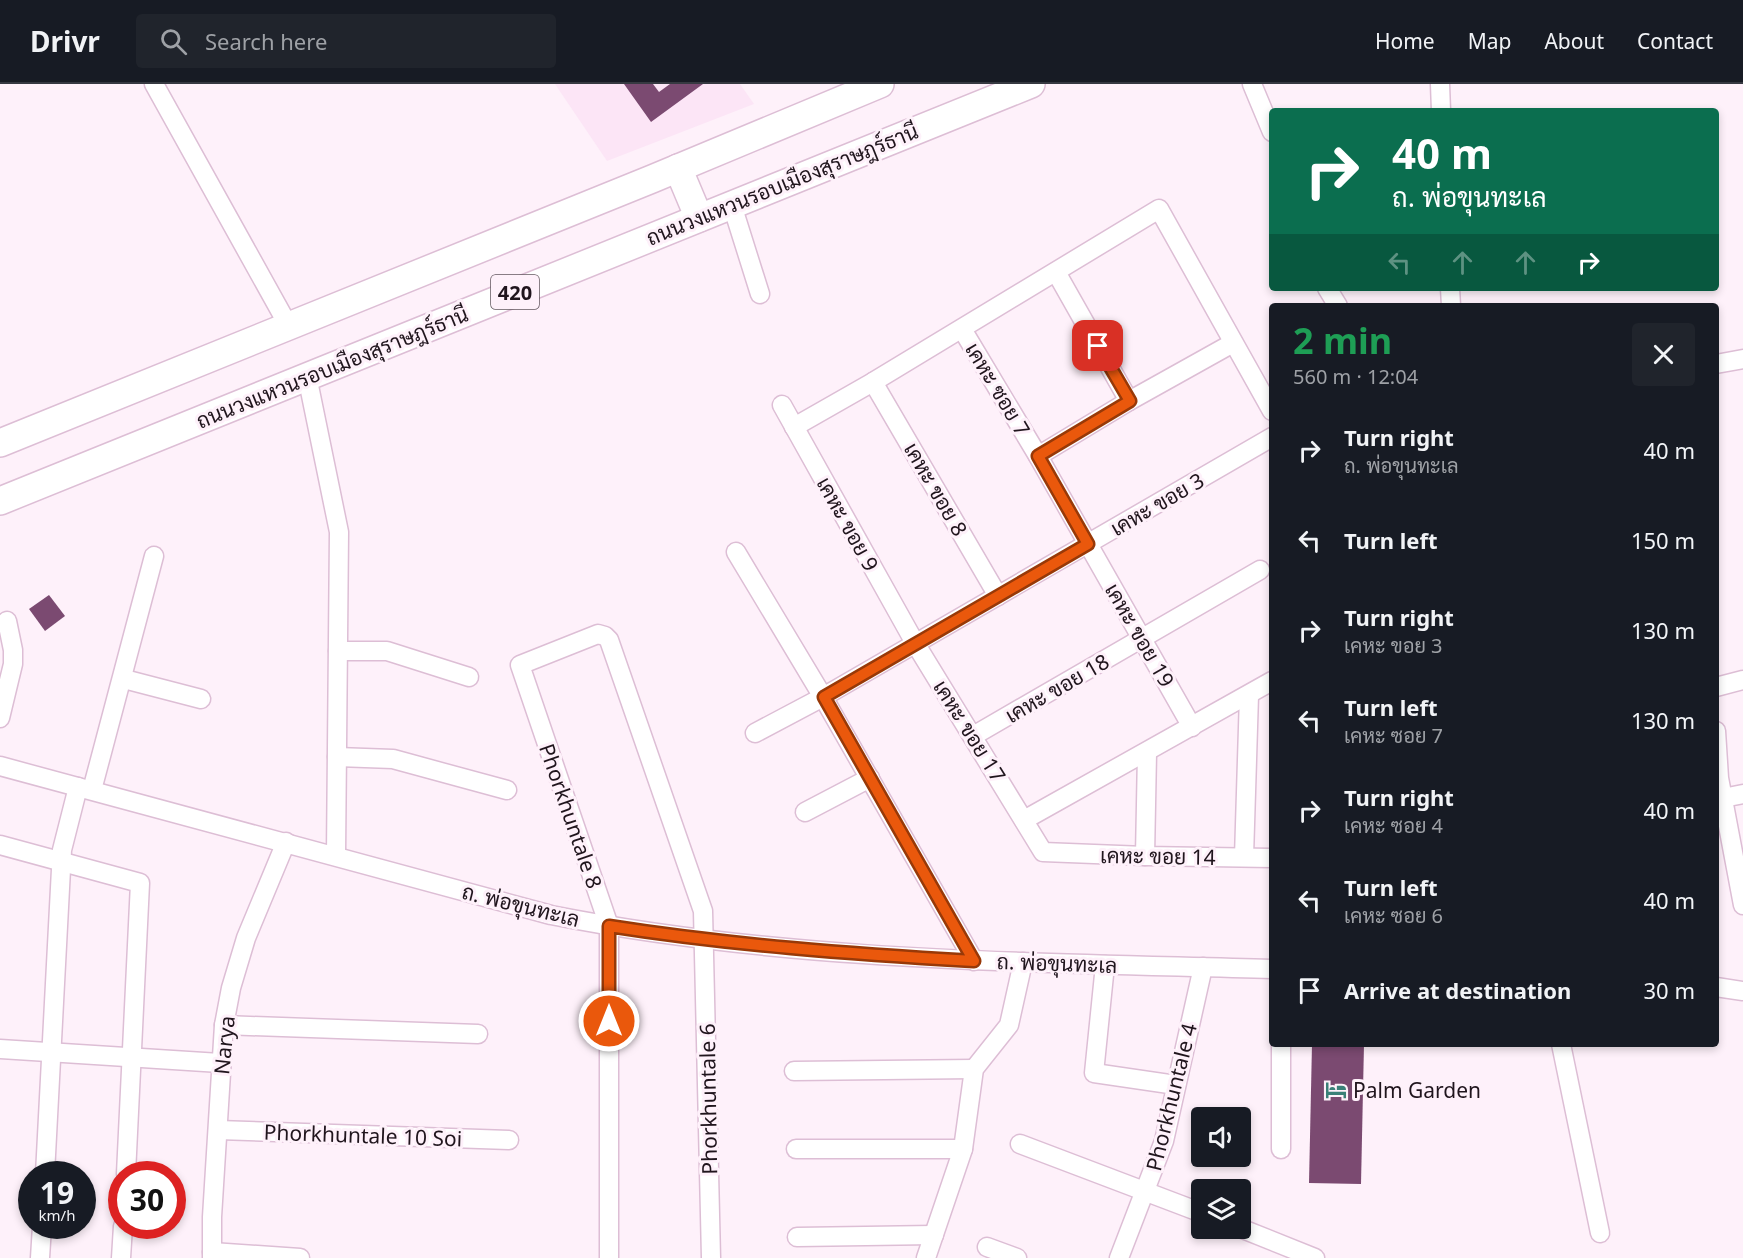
<!DOCTYPE html>
<meta charset="utf-8">
<style>
:root{--surface:#171b24;--page:#20242c;--text:#f1f3f6;--muted:#9ea1a6;--line:#363941}
body{margin:0;font-family:"Noto Sans",Sarabun,sans-serif;background:var(--page);color:var(--text);height:100vh;display:flex;flex-direction:column;font-size:22px;white-space:nowrap}
*{box-sizing:border-box;margin:0}
p{font-size:20px;color:var(--muted)}
.icon{flex:none;width:33px;height:33px;fill:none;stroke:currentColor;stroke-width:2;stroke-linecap:round;stroke-linejoin:round}
.map{position:relative;flex:1;overflow:hidden}
.details{position:absolute;left:1269px;top:219px;width:450px;height:744px;display:flex;flex-direction:column;background:var(--surface);border-radius:6px;box-shadow:0 3px 9px #0003}
.details>*{flex:none}
.banner{position:absolute;left:1269px;top:24px;width:450px;height:183px;border-radius:6px;box-shadow:0 3px 9px #0003;background:#0b6e4f;color:#fff;overflow:hidden}
.fabs{position:absolute;left:1191px;top:1023px;display:grid;gap:12px}
.fabs a{display:grid;place-items:center;width:60px;height:60px;border-radius:6px;background:var(--surface);box-shadow:0 3px 9px #0003;font-size:30px}
.speed{position:absolute;left:18px;top:1077px;display:flex;gap:12px;font-size:30px;font-weight:700;text-align:center}
.speed>*{display:grid;place-content:center;width:78px;height:78px;border-radius:50%;background:var(--surface);box-shadow:0 3px 9px #0003;line-height:1}
.speed small{font-size:15px;font-weight:400}
.speed .limit{border:9px solid #d22;background:#fff;color:#111}
.pin{position:absolute;display:grid;place-items:center;width:51px;height:51px;color:#fff;margin:-26px;border-radius:12px;box-shadow:0 3px 9px #0006}
.me{position:absolute;width:66px;margin:-33px;rotate:0deg;stroke-linejoin:round;filter:drop-shadow(0 0 4px #0008)}
.turn{display:flex;align-items:center;gap:21px;height:126px;padding:0 24px;font-size:27px}
.turn .icon{width:78px;height:78px;stroke-width:2.5}
.turn b{display:block;font-size:42px;line-height:51px}
.lanes{display:flex;align-items:center;height:57px;padding:0 24px;background:#0003;justify-content:center;gap:30px;direction:ltr}
.lanes .off{opacity:.35}
.round{display:grid;place-items:center;flex:none;width:63px;height:63px;border-radius:6px;background:var(--page)}
.headline{display:flex;align-items:center;justify-content:space-between;height:102px;padding:0 24px}
h1{font-size:36px;font-weight:700;line-height:45px;color:#1e9e55}
ul{padding:0;list-style:none}
li{display:flex;align-items:center;gap:18px;height:90px;padding:0 24px}
li div{flex:1}
li b{display:block;font-size:22px}
li em{font-style:normal}
header{display:flex;align-items:center;gap:36px;box-sizing:border-box;height:84px;padding:0 30px;background:var(--surface);border-bottom:2px solid var(--line)}
header strong{font-size:28px}
nav{display:flex;gap:33px;margin-inline-start:auto;font-size:21px}
.search{width:420px;height:54px;background:var(--page);display:flex;align-items:center;gap:15px;box-sizing:border-box;padding:0 21px;border-radius:6px;color:var(--muted);font-size:22px}
.map>svg:first-child{display:block}
.built{fill:#fce5f6}
.building{fill:#7b4a71}
.lines{fill:none;stroke-linecap:round;stroke-linejoin:round}
.minor-casing{stroke:#ddbed5;stroke-width:21}
.highway-casing{stroke:#ddbed5;stroke-width:30}
.minor{stroke:#fff;stroke-width:18}
.highway{stroke:#fff;stroke-width:27}
.route-casing{stroke:#983908;stroke-width:15}
.route{stroke:#ea580c;stroke-width:10}
.labels{text-anchor:middle;dominant-baseline:central;stroke-width:6;stroke-linejoin:round;paint-order:stroke}
.shield{fill:#fef1fa;stroke:#63575f;stroke-width:1.5}
.shield-label{font-size:20px;font-weight:bold;fill:#20151d}
.street-label{font-size:21px;fill:#20151d;stroke:#fef1fa}
.poi-label{font-size:21px;fill:#20151d;stroke:#fef1fa;text-anchor:start}
</style>
<header>
<strong>Drivr</strong>
<div class="search"><svg class="icon" aria-label="search" viewBox="0 0 24 24"><circle cx="10" cy="10" r="6"/><path d="M15 15l6 6"/></svg>Search here</div>
<nav><a>Home</a><a>Map</a><a>About</a><a>Contact</a></nav>
</header>
<div class="map">
<svg width="1743" height="1174" viewBox="0 0 1743 1174">
<rect width="100%" height="100%" fill="#fef1fa"/>
<!-- built -->
<path class="built" d="M555 0H740L754 20 607 77Z"/>
<!-- building -->
<g class="building">
<path d="M624 0H653L659 8 670 0H703L651 38Z"/>
<path d="M49 511 65 532 45 547 29 525Z"/>
<path d="M1312 960H1364L1361 1100 1309 1099Z"/>
</g>
<g class="lines">
<defs>
<g id="minor">
<path d="M154 0 288 241"/>
<path d="M1252 0 1272 48"/>
<path d="M1440 0 1441 27"/>
<path d="M732 121 760 210"/>
<path d="M1056 188 1129 317"/>
<path d="M1327 204 1338 222"/>
<path d="M1450 204 1451 222"/>
<path d="M962 245 1038 372 1192 643"/>
<path d="M1716 280 1743 275"/>
<path d="M307 292 339 448 336 771"/>
<path d="M873 298 998 512"/>
<path d="M782 321 915 559 1043 768 1145 772 1272 774"/>
<path d="M794 343 873 298 1159 125 1272 327"/>
<path d="M1038 372 1129 317 1233 259"/>
<path d="M736 468 823 613 974 877"/>
<path d="M338 567H387L469 593"/>
<path d="M124 595 201 615"/>
<path d="M1716 603 1743 596"/>
<path d="M0 634 13 580V566L7 537"/>
<path d="M1716 647 1719 694 1743 821"/>
<path d="M755 649 823 613 1272 353"/>
<path d="M973 652 1260 486"/>
<path d="M337 673 393 675 507 706"/>
<path d="M0 682 551 831C789 878 1031 878 1272 885"/>
<path d="M92 706 154 472"/>
<path d="M1723 714 1743 710"/>
<path d="M805 728 870 694"/>
<path d="M1024 736 1272 597"/>
<path d="M0 761 140 799 126 1090"/>
<path d="M1145 772 1147 669"/>
<path d="M1244 773 1249 611"/>
<path d="M1105 881 1094 989 1176 1001"/>
<path d="M1716 903 1743 907"/>
<path d="M224 941 478 950"/>
<path d="M1281 960V1065"/>
<path d="M1561 960 1600 1149"/>
<path d="M0 965 220 979"/>
<path d="M794 987 974 985"/>
<path d="M218 1046 509 1056"/>
<path d="M1020 1060 1202 1129"/>
<path d="M796 1065H963"/>
<path d="M45 1090 62 766 78 703"/>
<path d="M1240 1144 1315 1174"/>
<path d="M797 1153 934 1151"/>
<path d="M987 1163 1017 1174"/>
<path d="M212 1168 300 1174"/>
<path d="M40 1174 42 1142"/>
<path d="M121 1174 123 1142"/>
<path d="M212 1174V1133L224 941 231 904 246 854 286 758"/>
<path d="M609 1174V842L520 581 598 550 605 552 609 556 703 827 711 1174"/>
<path d="M926 1174 963 1065 974 985 1009 941 1023 878"/>
<path d="M1119 1174 1164 1057 1203 883"/>
</g>
<g id="highway">
<path d="M678 84 699 134"/>
<path d="M0 359 652 95 880 0"/>
<path d="M0 417 1031 0"/>
</g>
</defs>
<!-- minor casing -->
<use href="#minor" class="minor-casing"/>
<!-- highway casing -->
<use href="#highway" class="highway-casing"/>
<!-- minor -->
<use href="#minor" class="minor"/>
<!-- highway -->
<use href="#highway" class="highway"/>
</g>
<g class="lines">
<defs>
<path id="route" d="M609 937V842C730 861 852 870 974 877L824 613 1088 460 1038 372 1130 317 1098 262"/>
</defs>
<!-- route casing -->
<use href="#route" class="route-casing"/>
<!-- route -->
<use href="#route" class="route"/>
</g>
<!-- icons -->
<defs>
<symbol id="hotel-bare" viewBox="-9 -9 18 18"><path d="M-6-4.5h1.5V1H6V5H4.5V3h-9V5H-6ZM-4 0a1.8 1.8 0 1 1 3.6 0ZM.5 0V-2.5h3Q6-2.5 6 0Z" fill="#3a8078" stroke="#fef1fa" stroke-width="2.5" paint-order="stroke"/></symbol>
</defs>
<g fill-rule="evenodd">
<use href="#hotel-bare" x="1321" y="991" width="30" height="30"/>
</g>
<g class="labels">
<!-- shield labels -->
<rect class="shield" x="491" y="191" width="48" height="34" rx="4.5"/>
<g class="shield-label">
<text x="515" y="208">420</text>
</g>
<!-- street labels -->
<g class="street-label">
<text transform="translate(782 100) rotate(-22)">ถนนวงแหวนรอบเมืองสุราษฎร์ธานี</text>
<text transform="translate(332 283) rotate(-22)">ถนนวงแหวนรอบเมืองสุราษฎร์ธานี</text>
<text transform="translate(998 305) rotate(59)">เคหะ ซอย 7</text>
<text transform="translate(936 405) rotate(60)">เคหะ ขอย 8</text>
<text transform="translate(1157 420) rotate(-30)">เคหะ ขอย 3</text>
<text transform="translate(848 440) rotate(61)">เคหะ ขอย 9</text>
<text transform="translate(1140 551) rotate(60)">เคหะ ขอย 19</text>
<text transform="translate(1057 604) rotate(-30)">เคหะ ขอย 18</text>
<text transform="translate(970 647) rotate(58)">เคหะ ขอย 17</text>
<text transform="translate(571 732) rotate(71)">Phorkhuntale 8</text>
<text transform="translate(1158 772) rotate(1)">เคหะ ขอย 14</text>
<text transform="translate(521 821) rotate(14)">ถ. พ่อขุนทะเล</text>
<text transform="translate(1057 879) rotate(2)">ถ. พ่อขุนทะเล</text>
<text transform="translate(224 961) rotate(-84)">Narya</text>
<text transform="translate(1171 1013) rotate(-76)">Phorkhuntale 4</text>
<text transform="translate(708 1015) rotate(-91)">Phorkhuntale 6</text>
<text transform="translate(363 1051) rotate(2)">Phorkhuntale 10 Soi</text>
</g>
<!-- poi labels -->
<g class="poi-label">
<text x="1353" y="1006">Palm Garden</text>
</g>
</g>
</svg>
<div class="fabs">
<a><svg class="icon" aria-label="sound" viewBox="0 0 24 24"><path d="M4 9h4l5-4v14l-5-4H4zM17 9q2 3 0 6"/></svg></a>
<a><svg class="icon" aria-label="layers" viewBox="0 0 24 24"><path d="M12 4l9 5-9 5-9-5zM3 14l9 5 9-5"/></svg></a>
</div>
<div class="speed"><div>19<small>km/h</small></div><div class="limit">30</div></div>
<div class="pin" style="left:1098px;top:262px;background:#d93025"><svg class="icon" aria-label="arrive" viewBox="0 0 24 24"><path d="M6 21V4h12l-3 4 3 4H6"/></svg></div>
<svg class="me" style="left:609px;top:937px" viewBox="-20 -20 40 40"><circle r="17" fill="#ea580c" stroke="#fff" stroke-width="3"/><path d="M0-11L8 9 0 5-8 9z" fill="#fff"/></svg>
<div class="banner">
<div class="turn"><svg class="icon" aria-label="right" viewBox="0 0 24 24"><path d="M7 20v-9h11M14 6l5 5-5 5"/></svg><div><b>40 m</b>ถ. พ่อขุนทะเล</div></div>
<div class="lanes"><svg class="icon off" aria-label="left" viewBox="0 0 24 24"><path d="M17 20v-9H6M10 6l-5 5 5 5"/></svg><svg class="icon off" aria-label="ahead" viewBox="0 0 24 24"><path d="M12 20V5M6 11l6-6 6 6"/></svg><svg class="icon off" aria-label="ahead" viewBox="0 0 24 24"><path d="M12 20V5M6 11l6-6 6 6"/></svg><svg class="icon" aria-label="right" viewBox="0 0 24 24"><path d="M7 20v-9h11M14 6l5 5-5 5"/></svg></div>
</div>
<section class="details">
<div class="headline"><div><h1>2 min</h1><p>560 m · 12:04</p></div><a class="round"><svg class="icon" aria-label="close" viewBox="0 0 24 24"><path d="M6 6l12 12M18 6L6 18"/></svg></a></div>
<ul>
<li><svg class="icon" aria-label="right" viewBox="0 0 24 24"><path d="M7 20v-9h11M14 6l5 5-5 5"/></svg><div><b>Turn right</b><p>ถ. พ่อขุนทะเล</p></div><em>40 m</em></li>
<li><svg class="icon" aria-label="left" viewBox="0 0 24 24"><path d="M17 20v-9H6M10 6l-5 5 5 5"/></svg><div><b>Turn left</b></div><em>150 m</em></li>
<li><svg class="icon" aria-label="right" viewBox="0 0 24 24"><path d="M7 20v-9h11M14 6l5 5-5 5"/></svg><div><b>Turn right</b><p>เคหะ ขอย 3</p></div><em>130 m</em></li>
<li><svg class="icon" aria-label="left" viewBox="0 0 24 24"><path d="M17 20v-9H6M10 6l-5 5 5 5"/></svg><div><b>Turn left</b><p>เคหะ ซอย 7</p></div><em>130 m</em></li>
<li><svg class="icon" aria-label="right" viewBox="0 0 24 24"><path d="M7 20v-9h11M14 6l5 5-5 5"/></svg><div><b>Turn right</b><p>เคหะ ซอย 4</p></div><em>40 m</em></li>
<li><svg class="icon" aria-label="left" viewBox="0 0 24 24"><path d="M17 20v-9H6M10 6l-5 5 5 5"/></svg><div><b>Turn left</b><p>เคหะ ซอย 6</p></div><em>40 m</em></li>
<li><svg class="icon" aria-label="arrive" viewBox="0 0 24 24"><path d="M6 21V4h12l-3 4 3 4H6"/></svg><div><b>Arrive at destination</b></div><em>30 m</em></li>
</ul>
</section>
</div>
